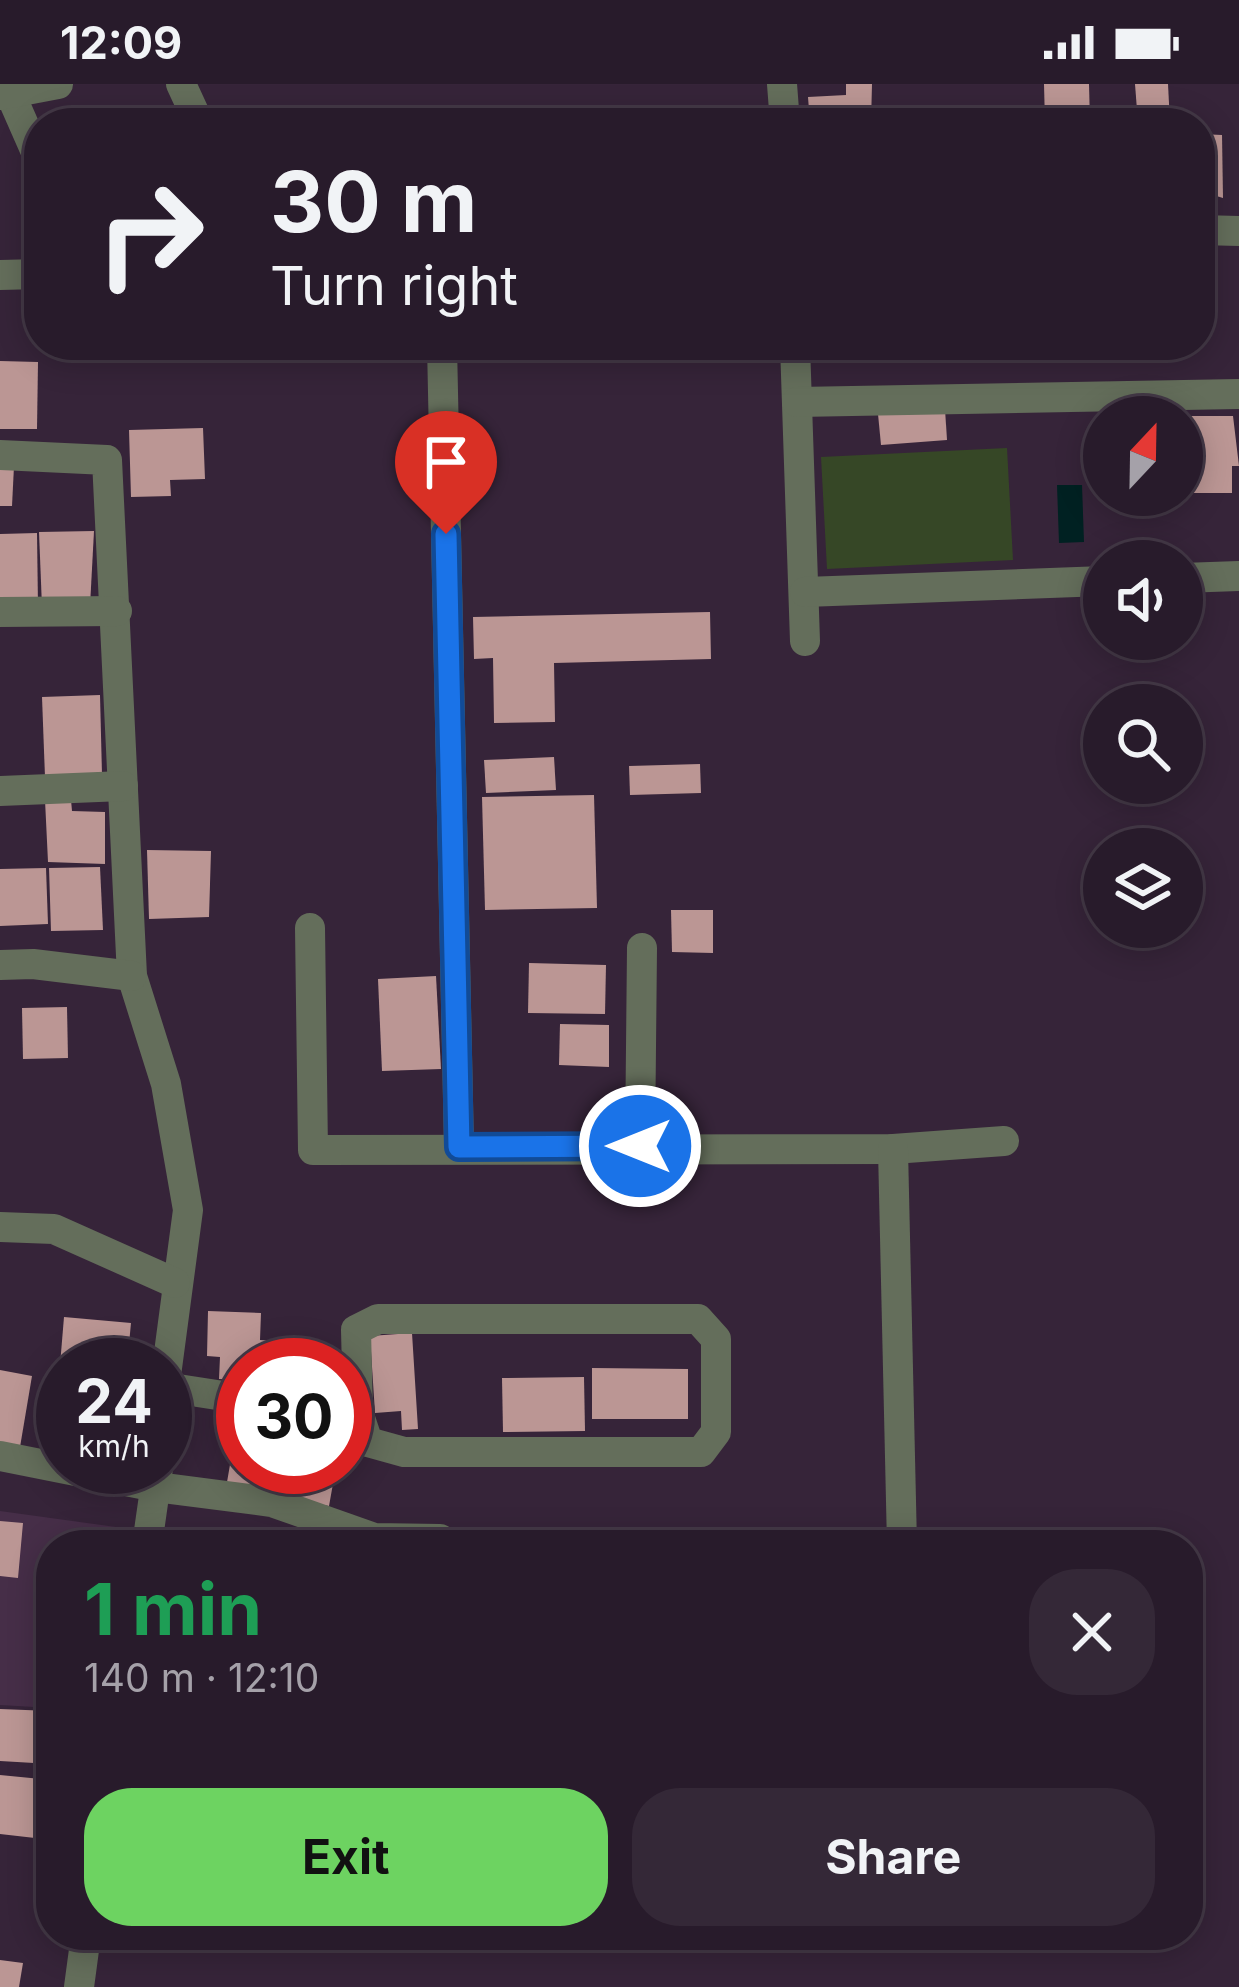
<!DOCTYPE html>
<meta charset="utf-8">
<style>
:root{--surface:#281b2b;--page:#342837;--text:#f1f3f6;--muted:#a5a1a9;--line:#443947;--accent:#6dd361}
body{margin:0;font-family:Inter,sans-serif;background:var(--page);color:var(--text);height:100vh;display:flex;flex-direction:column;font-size:45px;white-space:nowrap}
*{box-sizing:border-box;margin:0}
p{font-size:39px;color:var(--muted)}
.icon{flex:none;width:66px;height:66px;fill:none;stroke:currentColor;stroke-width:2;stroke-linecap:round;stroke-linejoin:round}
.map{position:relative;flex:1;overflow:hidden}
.panel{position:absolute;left:36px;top:1446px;width:1167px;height:420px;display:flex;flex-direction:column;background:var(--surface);border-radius:48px;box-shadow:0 6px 30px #0003,0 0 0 3px var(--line)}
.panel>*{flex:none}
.hud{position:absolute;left:24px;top:24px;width:1191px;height:252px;border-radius:48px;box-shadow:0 6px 30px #0003,0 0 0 3px var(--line);background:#281b2b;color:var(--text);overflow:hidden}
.needle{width:78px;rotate:22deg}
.fabs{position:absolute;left:1083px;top:312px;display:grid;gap:24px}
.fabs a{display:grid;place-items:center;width:120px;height:120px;border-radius:50%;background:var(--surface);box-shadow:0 6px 30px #0003,0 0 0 3px var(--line);font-size:60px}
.speed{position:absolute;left:36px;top:1254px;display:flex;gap:24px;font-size:60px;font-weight:700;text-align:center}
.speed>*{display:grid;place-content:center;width:156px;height:156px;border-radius:50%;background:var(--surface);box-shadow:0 6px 30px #0003,0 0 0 3px var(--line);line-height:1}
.speed small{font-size:30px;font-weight:400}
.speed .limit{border:18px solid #d22;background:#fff;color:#111}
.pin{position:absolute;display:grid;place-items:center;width:102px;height:102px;color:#fff;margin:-123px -51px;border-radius:50% 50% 50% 0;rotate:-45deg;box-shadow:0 0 12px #0007}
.pin .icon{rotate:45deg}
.me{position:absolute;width:132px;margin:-66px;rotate:270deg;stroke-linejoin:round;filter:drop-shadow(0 0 9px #0008)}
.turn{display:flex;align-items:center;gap:42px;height:252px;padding:0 48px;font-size:54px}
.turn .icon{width:156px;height:156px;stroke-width:2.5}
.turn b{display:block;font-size:84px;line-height:102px}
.round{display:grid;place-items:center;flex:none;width:126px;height:126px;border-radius:48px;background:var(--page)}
.head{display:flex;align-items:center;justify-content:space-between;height:204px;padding:0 48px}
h1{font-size:72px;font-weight:700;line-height:90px;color:#1e9e55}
.action{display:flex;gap:24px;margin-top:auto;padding:24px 48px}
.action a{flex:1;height:138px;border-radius:48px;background:var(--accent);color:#111;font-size:48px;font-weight:700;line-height:138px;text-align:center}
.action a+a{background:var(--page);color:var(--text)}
.status{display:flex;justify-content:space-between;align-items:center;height:84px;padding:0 60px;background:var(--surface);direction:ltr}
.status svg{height:33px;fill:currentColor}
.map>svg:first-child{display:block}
.built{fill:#462e48}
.green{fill:#364726}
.water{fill:#002122}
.building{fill:#bb9694}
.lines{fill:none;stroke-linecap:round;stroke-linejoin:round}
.street{stroke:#646e5b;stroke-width:30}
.route-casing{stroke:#114b97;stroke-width:30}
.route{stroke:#1a73e8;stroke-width:21}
</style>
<div class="status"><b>12:09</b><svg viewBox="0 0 49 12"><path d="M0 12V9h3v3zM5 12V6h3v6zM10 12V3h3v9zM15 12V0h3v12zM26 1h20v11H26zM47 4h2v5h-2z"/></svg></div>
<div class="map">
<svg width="1239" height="1903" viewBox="0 0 1239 1903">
<rect width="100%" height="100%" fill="#362439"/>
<!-- built -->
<path class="built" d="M0 1427 116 1443 113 1461H51V1624L0 1621Z"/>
<!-- green -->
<path class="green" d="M1007 364 1013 476 827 485 821 373Z"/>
<!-- water -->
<path class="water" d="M1057 401H1082L1084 458 1059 459Z"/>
<!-- building -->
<g class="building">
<path d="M846 0H872L871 39H810L808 13 846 11Z"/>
<path d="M1044 0H1089L1090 39H1045Z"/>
<path d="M1135 0H1168L1170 39H1138Z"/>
<path d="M1200 50 1222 51 1223 114 1200 107Z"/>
<path d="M0 277 38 278 37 345H0Z"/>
<path d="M945 325 947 356 881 361 878 330Z"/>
<path d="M1182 332H1233L1239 382H1232V409H1182Z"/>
<path d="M203 344 205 395 170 396 171 412 131 413 129 346Z"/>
<path d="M0 382H14L12 422H0Z"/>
<path d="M94 447 90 522 42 523 39 448Z"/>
<path d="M37 449 38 523H0V450Z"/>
<path d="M710 528 711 575 554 579 555 638 494 639 493 574 474 575 473 533Z"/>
<path d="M100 611 102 691 45 693 42 613Z"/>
<path d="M554 673 556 706 486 709 484 676Z"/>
<path d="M700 680 701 709 630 711 629 682Z"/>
<path d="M594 711 597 824 485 826 482 713Z"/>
<path d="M45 716H71L72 727 105 728V780L48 778Z"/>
<path d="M147 766 211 767 209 833 149 835Z"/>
<path d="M100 783 103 846 51 847 49 784Z"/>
<path d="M46 784 48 840 0 842V785Z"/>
<path d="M671 826H713V869L672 868Z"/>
<path d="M529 879 606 881 605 930 528 929Z"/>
<path d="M436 892 441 985 382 987 378 895Z"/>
<path d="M67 923 68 974 23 975 22 924Z"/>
<path d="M560 940 609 941V983L559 981Z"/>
<path d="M208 1227 261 1229 260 1256 286 1258 284 1281H243V1296L219 1295 220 1273 207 1272Z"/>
<path d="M64 1233 131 1239 127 1281H60Z"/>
<path d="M412 1249 418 1345 402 1346 401 1327 375 1329 370 1252Z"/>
<path d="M592 1284 688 1285V1335H592Z"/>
<path d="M0 1286 32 1292 19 1369 0 1366Z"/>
<path d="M584 1293 585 1347 503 1348 502 1294Z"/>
<path d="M239 1328 243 1383H336L329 1422 226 1404Z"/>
<path d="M0 1437 23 1439 18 1494 0 1492Z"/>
<path d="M0 1625 51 1627V1680L0 1677Z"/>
<path d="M0 1691 41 1695 35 1754 0 1750Z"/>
<path d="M0 1876 23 1879 19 1903H0Z"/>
</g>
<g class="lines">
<!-- street -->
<g class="street">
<path d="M6 0 39 75"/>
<path d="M181 0 199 39"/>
<path d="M782 0 785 39"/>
<path d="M0 11 58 0"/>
<path d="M1200 146 1239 147"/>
<path d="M0 191 39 190"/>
<path d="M442 261 459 1063"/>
<path d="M795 261 805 557"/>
<path d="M797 318 1239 310"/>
<path d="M0 371 107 376 132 892 166 1000 188 1126 165 1299"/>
<path d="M1182 494 1239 492"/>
<path d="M805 508 1104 497"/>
<path d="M0 528 117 527"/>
<path d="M0 707 123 702"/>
<path d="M310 844 313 1066 893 1065 1004 1057"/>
<path d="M0 881 33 880 132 892"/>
<path d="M640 1062 642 864"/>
<path d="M893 1065 902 1461"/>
<path d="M0 1143 54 1145 175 1199"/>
<path d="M378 1235H698L716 1255V1348L701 1368H404L368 1358 358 1328 356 1246Z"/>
<path d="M165 1303 243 1315"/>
<path d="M0 1372 156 1403 272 1418 374 1454 440 1455"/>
<path d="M147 1461 158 1384"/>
<path d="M79 1903 86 1851"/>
</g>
</g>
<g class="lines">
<defs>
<path id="route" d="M446 450 459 1063 640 1062"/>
</defs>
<!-- route casing -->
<use href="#route" class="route-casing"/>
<!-- route -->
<use href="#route" class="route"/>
</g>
</svg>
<div class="fabs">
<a><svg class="needle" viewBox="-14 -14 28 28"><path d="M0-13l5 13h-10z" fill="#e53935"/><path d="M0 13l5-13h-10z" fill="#a5a1a9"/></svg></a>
<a><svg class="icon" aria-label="sound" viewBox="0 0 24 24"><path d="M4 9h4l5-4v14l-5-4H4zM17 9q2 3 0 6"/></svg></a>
<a><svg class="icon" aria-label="search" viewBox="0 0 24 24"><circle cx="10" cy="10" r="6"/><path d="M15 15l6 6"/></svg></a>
<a><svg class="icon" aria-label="layers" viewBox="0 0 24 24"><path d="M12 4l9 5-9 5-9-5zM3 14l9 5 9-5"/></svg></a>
</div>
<div class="speed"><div>24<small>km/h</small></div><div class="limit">30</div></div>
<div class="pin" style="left:446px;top:450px;background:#d93025"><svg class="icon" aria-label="arrive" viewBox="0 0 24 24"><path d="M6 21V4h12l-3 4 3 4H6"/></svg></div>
<svg class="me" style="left:640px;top:1062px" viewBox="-20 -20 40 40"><circle r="17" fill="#1a73e8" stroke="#fff" stroke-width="3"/><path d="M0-11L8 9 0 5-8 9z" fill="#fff"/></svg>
<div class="hud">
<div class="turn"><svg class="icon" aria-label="right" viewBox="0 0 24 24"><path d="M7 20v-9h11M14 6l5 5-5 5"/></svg><div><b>30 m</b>Turn right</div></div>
</div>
<section class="panel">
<div class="head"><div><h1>1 min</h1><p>140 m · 12:10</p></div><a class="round"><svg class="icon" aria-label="close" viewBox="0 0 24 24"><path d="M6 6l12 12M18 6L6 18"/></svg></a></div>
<div class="action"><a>Exit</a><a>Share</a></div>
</section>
</div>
